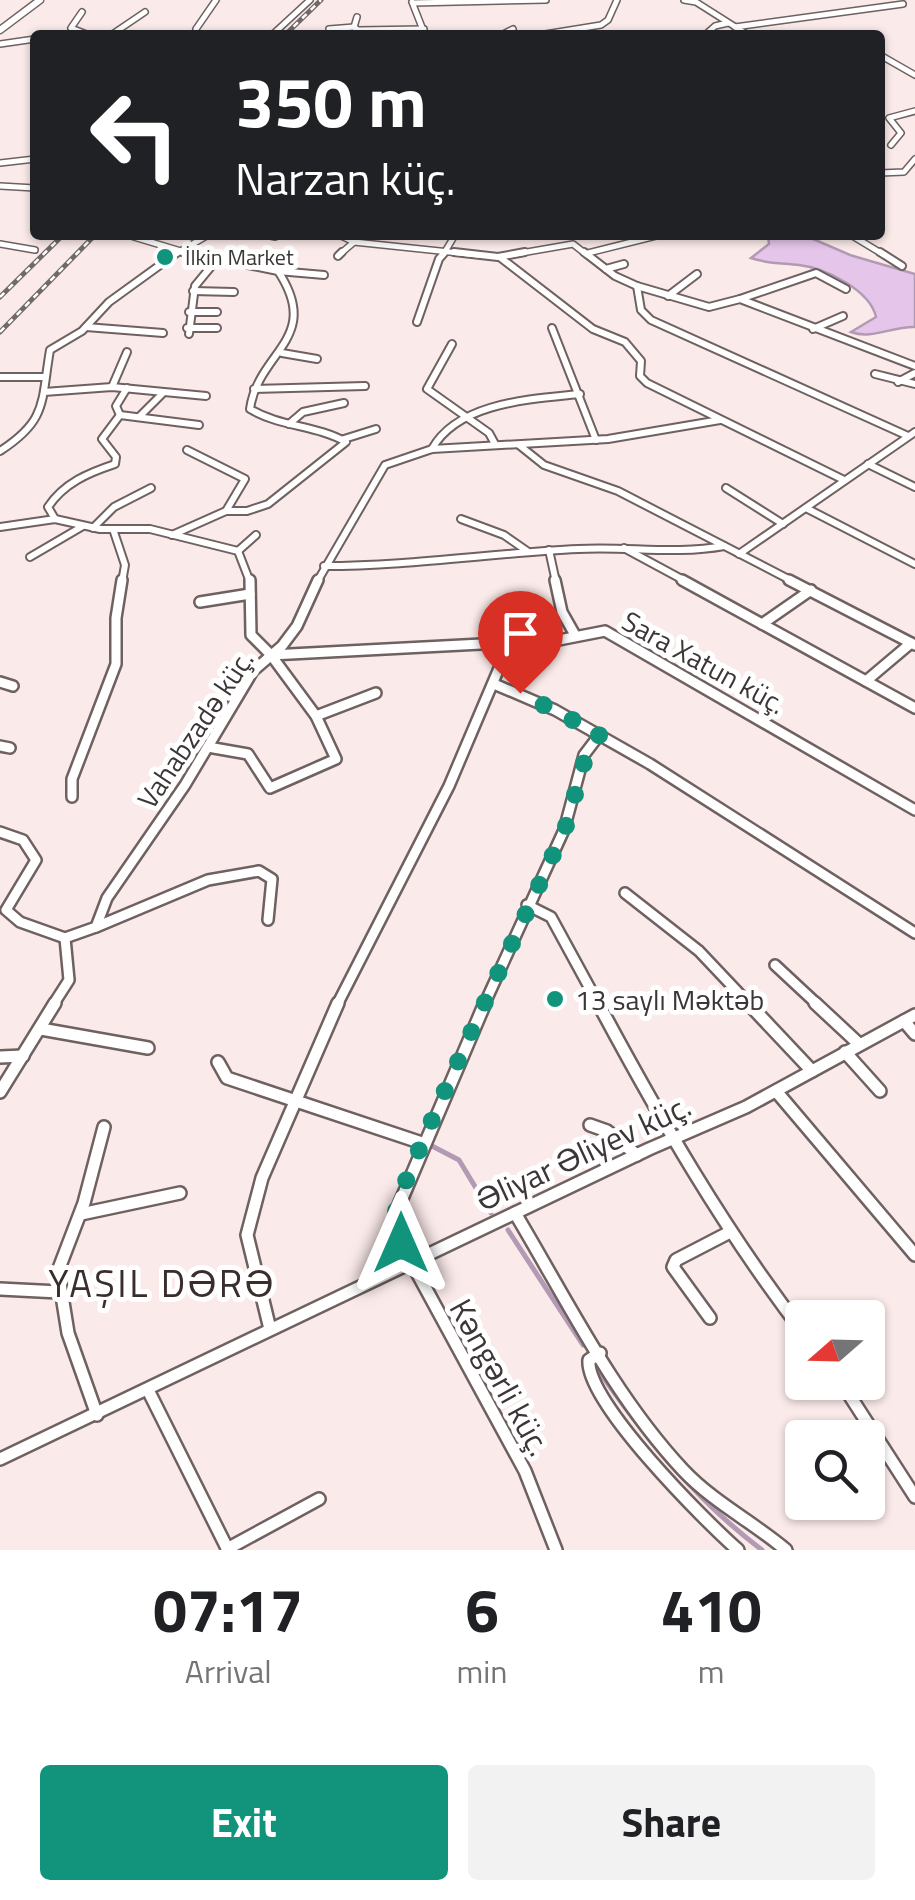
<!DOCTYPE html>
<meta charset="utf-8">
<style>
:root{--surface:#fff;--page:#f2f2f2;--text:#202124;--muted:#757577;--accent:#12937b}
body{margin:0;font-family:"Titillium Web",sans-serif;background:var(--page);color:var(--text);height:100vh;display:flex;flex-direction:column;font-size:38px;white-space:nowrap}
*{box-sizing:border-box;margin:0}
p{font-size:32px;color:var(--muted)}
.icon{flex:none;width:55px;height:55px;fill:none;stroke:currentColor;stroke-width:2;stroke-linecap:round;stroke-linejoin:round}
.map{position:relative;height:1550px;overflow:hidden}
.sheet{display:flex;flex-direction:column;background:var(--surface);flex:1}
.sheet>*{flex:none}
.guide{position:absolute;left:30px;top:30px;width:855px;height:210px;border-radius:10px;box-shadow:0 2px 8px #0004;background:#202124;color:#fff;overflow:hidden}
.needle{width:65px;rotate:250deg}
.controls{position:absolute;left:785px;top:1300px;display:grid;gap:20px}
.controls a{display:grid;place-items:center;width:100px;height:100px;border-radius:10px;background:var(--surface);box-shadow:0 2px 8px #0004;font-size:50px}
.pin{position:absolute;display:grid;place-items:center;width:85px;height:85px;color:#fff;margin:-102px -42px;border-radius:50% 50% 50% 0;rotate:-45deg;box-shadow:0 0 10px #0007}
.pin .icon{rotate:45deg}
.me{position:absolute;width:110px;margin:-55px;rotate:0deg;stroke-linejoin:round;filter:drop-shadow(0 0 8px #0008)}
.turn{display:flex;align-items:center;gap:35px;height:210px;padding:0 40px;font-size:45px}
.turn .icon{width:130px;height:130px;stroke-width:2.5}
.turn b{display:block;font-size:70px;line-height:85px}
.eta{display:flex;justify-content:space-evenly;align-items:center;height:170px;text-align:center}
.eta b{font-size:60px;font-weight:700;line-height:70px}
.cta{display:flex;gap:20px;margin-top:auto;padding:20px 40px}
.cta a{flex:1;height:115px;border-radius:10px;background:var(--accent);color:#fff;font-size:40px;font-weight:700;line-height:115px;text-align:center}
.cta a+a{background:var(--page);color:var(--text)}
.map>svg:first-child{display:block}
.water{fill:#e5c5ea;stroke:#b29ab4;stroke-width:2.5}
.lines{fill:none;stroke-linecap:round;stroke-linejoin:round}
.stream{stroke:#b29ab4;stroke-width:5}
.minor-far3-casing{stroke:#6e6160;stroke-width:8}
.minor-far2-casing{stroke:#6e6160;stroke-width:10}
.minor-far1-casing{stroke:#6e6160;stroke-width:14}
.minor-casing{stroke:#6e6160;stroke-width:16}
.tertiary-casing{stroke:#6e6160;stroke-width:9}
.minor-far3{stroke:#fff;stroke-width:5}
.minor-far2{stroke:#fff;stroke-width:6}
.minor-far1{stroke:#fff;stroke-width:9}
.minor{stroke:#fff;stroke-width:11}
.tertiary{stroke:#fff;stroke-width:6}
.rail-casing{stroke:#726969;stroke-width:5}
.rail{stroke:#fff;stroke-width:2.5;stroke-dasharray:6;stroke-linecap:butt}
.route{stroke:#12937b;stroke-width:18;stroke-dasharray:0 32.4}
.poi-dot{fill:#12937b;stroke:#fff;stroke-width:4}
.labels{text-anchor:middle;dominant-baseline:central;stroke-width:10;stroke-linejoin:round;paint-order:stroke}
.far-poi-label{font-size:22px;fill:#3c3636;stroke:#fff;text-anchor:start}
.street-label{font-size:28px;fill:#3c3636;stroke:#fff}
.poi-label{font-size:28px;fill:#3c3636;stroke:#fff;text-anchor:start}
.near-street-label{font-size:32px;fill:#3c3636;stroke:#fff}
.near-quarter-label{font-size:38px;letter-spacing:2.5px;fill:#3a2e2d;stroke:#fff}
</style>
<div class="map">
<svg width="915" height="1550" viewBox="0 0 915 1550">
<rect width="100%" height="100%" fill="#faeae9"/>
<!-- water -->
<path class="water" d="M768 235H804L850 255 915 274V327C892 326 872 340 851 332L876 317C870 290 825 268 799 265 782 263 768 264 751 258L769 244Z"/>
<g class="lines">
<!-- stream -->
<g class="stream">
<path d="M432 1146 459 1160 491 1213"/>
<path d="M508 1230 583 1345"/>
<path d="M601 1374C648 1441 696 1500 762 1550"/>
</g>
<defs>
<g id="minor-far3">
<path d="M684 0 696 2 748 35"/>
<path d="M412 2 425 35"/>
<path d="M413 3 546 0"/>
<path d="M82 12 71 28 89 35"/>
<path d="M357 17 354 27 358 30 424 29"/>
<path d="M735 27 903 4"/>
<path d="M196 29 216 0"/>
<path d="M329 29 354 27"/>
<path d="M111 35 145 12"/>
<path d="M272 35 310 0"/>
<path d="M501 35 513 29"/>
<path d="M539 35 601 25 608 20 617 0"/>
<path d="M705 35 715 26 728 23"/>
<path d="M0 44 35 39"/>
<path d="M880 55 915 75"/>
<path d="M891 145 901 133 889 118 915 111"/>
<path d="M0 163 35 159"/>
<path d="M880 173 904 172 915 159"/>
<path d="M0 186 35 188"/>
<path d="M266 235 275 237"/>
<path d="M339 235 354 242 478 255"/>
<path d="M851 235 884 255"/>
<path d="M134 237 194 255"/>
<path d="M0 244 35 250"/>
<path d="M588 253 660 235"/>
<path d="M174 255 208 235"/>
<path d="M339 255 354 242"/>
<path d="M443 255 455 235"/>
<path d="M510 255 573 244 587 255"/>
</g>
<g id="minor-far2">
<path d="M454 252 498 257 525 252"/>
<path d="M584 252 615 276 637 286 709 307 740 299 915 366"/>
<path d="M880 252 902 266"/>
<path d="M338 256 342 252"/>
<path d="M501 258 593 329 625 342 641 361 640 376 647 383 844 480"/>
<path d="M606 269 624 264"/>
<path d="M278 271 324 275"/>
<path d="M637 286 641 310 651 320 908 436"/>
<path d="M193 291 234 292"/>
<path d="M668 296 697 274"/>
<path d="M740 299 816 273 846 289"/>
<path d="M189 312H217"/>
<path d="M417 322 439 259 445 252"/>
<path d="M86 327 163 333"/>
<path d="M187 328H217"/>
<path d="M552 328 596 440"/>
<path d="M813 329 843 316"/>
<path d="M189 334 195 286 219 257"/>
<path d="M452 344 427 389 489 433 495 444"/>
<path d="M282 353 317 359"/>
<path d="M875 374 915 384"/>
<path d="M0 377H45"/>
<path d="M898 382 915 373"/>
<path d="M112 387 127 352"/>
<path d="M254 389 365 386"/>
<path d="M44 392 112 387 206 396"/>
<path d="M120 415 116 406 127 388"/>
<path d="M139 417 163 393"/>
<path d="M289 424 303 412 344 403"/>
<path d="M344 439 376 429"/>
<path d="M519 445 544 465 618 491 794 582"/>
<path d="M432 449C458 402 532 399 580 394"/>
<path d="M187 450 245 479 226 511"/>
<path d="M0 451C48 420 41 402 50 350L82 331 109 302 178 252"/>
<path d="M868 464 915 487"/>
<path d="M726 488 783 524"/>
<path d="M806 508 915 564"/>
<path d="M55 519 48 507C64 483 88 473 115 464L116 457 102 439 120 415 199 425"/>
<path d="M461 519 504 535 527 551"/>
<path d="M0 527 55 519 100 529H150L238 551 250 582"/>
<path d="M93 528 114 507 151 488"/>
<path d="M113 529 125 565 122 582"/>
<path d="M172 535 226 511H247L268 504 346 442C316 425 280 427 250 409 258 351 323 339 278 271L182 252"/>
<path d="M624 548 687 582"/>
<path d="M549 550 556 582"/>
<path d="M238 551 256 535"/>
<path d="M739 554 915 432"/>
<path d="M30 557 83 526"/>
<path d="M324 566C409 566 493 553 578 549 626 546 676 555 724 546"/>
<path d="M317 582 385 465 432 449 608 439 720 420"/>
</g>
<g id="minor-far1">
<path d="M250 580 251 635 271 655 559 640 605 631 915 810"/>
<path d="M555 580 562 612 575 635"/>
<path d="M682 580 915 708"/>
<path d="M789 580 915 645"/>
<path d="M200 602 250 594"/>
<path d="M762 624 811 590"/>
<path d="M866 681 911 643"/>
<path d="M0 682 13 686"/>
<path d="M494 684 555 710 650 764 915 933"/>
<path d="M316 716 376 693"/>
<path d="M0 746 10 748"/>
<path d="M208 747 248 754 270 788 336 759 316 716 271 655"/>
<path d="M72 797V779L116 664V618L122 580"/>
<path d="M0 832 23 840 36 860 6 910 20 922 65 938"/>
<path d="M625 893 699 951 750 1005"/>
<path d="M527 905 551 917 599 1005"/>
<path d="M96 927 208 880 259 871 272 879 268 920"/>
<path d="M775 965 818 1005"/>
<path d="M53 1005 69 980 65 938 96 927 107 898 185 785 253 671 282 646 297 626 318 580"/>
<path d="M337 1005 449 786 511 640"/>
<path d="M484 1005 564 830 584 755 600 734"/>
</g>
<g id="minor">
<path d="M485 1003 397 1210 401 1243 525 1471 556 1550"/>
<path d="M598 1003C659 1117 723 1228 802 1331"/>
<path d="M748 1003 812 1071"/>
<path d="M815 1003 859 1044"/>
<path d="M904 1021 915 1034"/>
<path d="M41 1029 148 1048"/>
<path d="M845 1052 880 1091"/>
<path d="M0 1057 23 1056"/>
<path d="M218 1062 227 1078 422 1143"/>
<path d="M776 1091 915 1255"/>
<path d="M0 1092 55 1003"/>
<path d="M590 1125 607 1131 637 1155"/>
<path d="M515 1213C567 1300 613 1395 683 1470 713 1502 753 1522 786 1550"/>
<path d="M81 1214 180 1193"/>
<path d="M0 1289 59 1292"/>
<path d="M710 1318 673 1267 676 1260 730 1232"/>
<path d="M270 1329 247 1235 262 1178 338 1003"/>
<path d="M600 1353 589 1360C585 1401 705 1521 738 1550"/>
<path d="M841 1382 915 1497"/>
<path d="M148 1390 228 1550"/>
<path d="M97 1415 68 1333 58 1271 84 1203 104 1127"/>
<path d="M0 1459 649 1149 746 1107 915 1015"/>
<path d="M227 1549 319 1499"/>
</g>
<path id="tertiary" d="M0 30 40 0"/>
</defs>
<!-- minor-far3 casing -->
<use href="#minor-far3" class="minor-far3-casing"/>
<!-- minor-far2 casing -->
<use href="#minor-far2" class="minor-far2-casing"/>
<!-- minor-far1 casing -->
<use href="#minor-far1" class="minor-far1-casing"/>
<!-- minor casing -->
<use href="#minor" class="minor-casing"/>
<!-- tertiary casing -->
<use href="#tertiary" class="tertiary-casing"/>
<!-- minor-far3 -->
<use href="#minor-far3" class="minor-far3"/>
<!-- minor-far2 -->
<use href="#minor-far2" class="minor-far2"/>
<!-- minor-far1 -->
<use href="#minor-far1" class="minor-far1"/>
<!-- minor -->
<use href="#minor" class="minor"/>
<!-- tertiary -->
<use href="#tertiary" class="tertiary"/>
<defs>
<g id="rail">
<path d="M285 35 321 0"/>
<path d="M0 297 63 235"/>
<path d="M0 332 95 235"/>
</g>
</defs>
<!-- rail casing -->
<use href="#rail" class="rail-casing"/>
<!-- rail -->
<use href="#rail" class="rail"/>
</g>
<g class="lines">
<!-- route -->
<path class="route" d="M401 1243 396 1210 403 1188C453 1068 509 951 563 833 578 799 576 764 600 734L520 693"/>
</g>
<!-- markers -->
<g class="poi-dot">
<circle cx="165" cy="257" r="10"/>
<circle cx="555" cy="999" r="10"/>
</g>
<g class="labels">
<!-- far-poi labels -->
<g class="far-poi-label">
<text x="185" y="257">İlkin Market</text>
</g>
<!-- street labels -->
<g class="street-label">
<text transform="translate(704 662) rotate(29)">Sara Xatun küç.</text>
<text transform="translate(195 729) rotate(-56)">Vahabzadə küç.</text>
</g>
<!-- poi labels -->
<g class="poi-label">
<text x="575" y="999">13 saylı Məktəb</text>
</g>
<!-- near-street labels -->
<g class="near-street-label">
<text transform="translate(583 1152) rotate(-25)">Əliyar Əliyev küç.</text>
<text transform="translate(501 1377) rotate(61)">Kəngərli küç.</text>
</g>
<!-- near-quarter labels -->
<g class="near-quarter-label">
<text x="162" y="1283">YAŞIL DƏRƏ</text>
</g>
</g>
</svg>
<div class="controls">
<a><svg class="needle" viewBox="-14 -14 28 28"><path d="M0-13l5 13h-10z" fill="#e53935"/><path d="M0 13l5-13h-10z" fill="#757577"/></svg></a>
<a><svg class="icon" aria-label="search" viewBox="0 0 24 24"><circle cx="10" cy="10" r="6"/><path d="M15 15l6 6"/></svg></a>
</div>
<div class="pin" style="left:520px;top:693px;background:#d93025"><svg class="icon" aria-label="arrive" viewBox="0 0 24 24"><path d="M6 21V4h12l-3 4 3 4H6"/></svg></div>
<svg class="me" style="left:401px;top:1243px" viewBox="-20 -20 40 40"><path d="M0-17L14 15 0 8-14 15z" fill="#12937b" stroke="#fff" stroke-width="4"/></svg>
<div class="guide">
<div class="turn"><svg class="icon" aria-label="left" viewBox="0 0 24 24"><path d="M17 20v-9H6M10 6l-5 5 5 5"/></svg><div><b>350 m</b>Narzan küç.</div></div>
</div>
</div>
<section class="sheet">
<div class="eta">
<div><b>07:17</b><p>Arrival</p></div>
<div><b>6</b><p>min</p></div>
<div><b>410</b><p>m</p></div>
</div>
<div class="cta"><a>Exit</a><a>Share</a></div>
</section>
